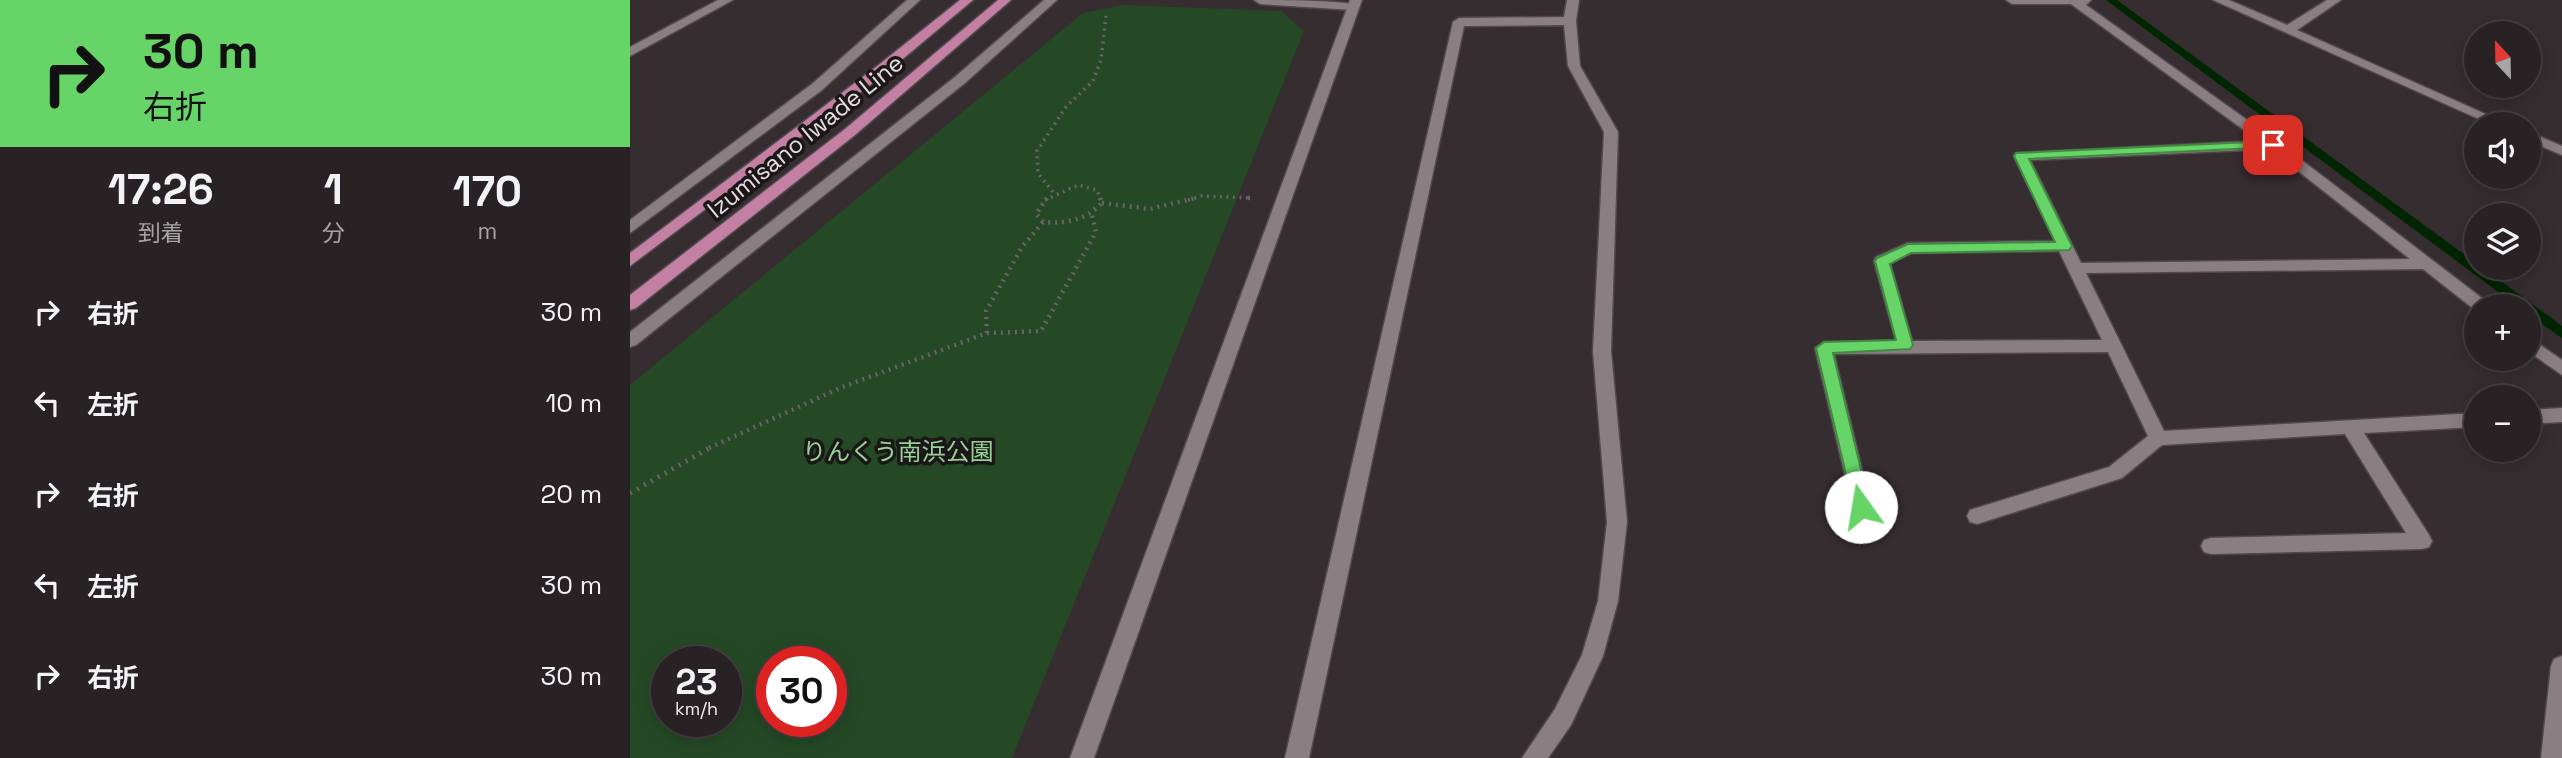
<!DOCTYPE html>
<html lang="ja">
<meta charset="utf-8">
<style>
:root{--surface:#282225;--page:#342f32;--text:#f1f3f6;--muted:#a5a4a7;--line:#443f42}
body{margin:0;font-family:"Space Grotesk","Noto Sans JP",sans-serif;background:var(--page);color:var(--text);height:100vh;display:flex;flex-direction:column;font-size:26px;white-space:nowrap}
*{box-sizing:border-box;margin:0}
p{font-size:23px;color:var(--muted)}
.icon{flex:none;width:38px;height:38px;fill:none;stroke:currentColor;stroke-width:2;stroke-linecap:round;stroke-linejoin:round}
.map{position:relative;flex:1;overflow:hidden}
.side{display:flex;flex-direction:column;background:var(--surface);width:630px}
.side>*{flex:none}
.hud{background:#66d466;color:#111;overflow:hidden}
.needle{width:46px;rotate:338deg}
.fabs{position:absolute;left:1834px;top:21px;display:grid;gap:14px}
.fabs a{display:grid;place-items:center;width:77px;height:77px;border-radius:50%;background:var(--surface);box-shadow:0 4px 18px #0003,0 0 0 2px var(--line);font-size:35px}
.speed{position:absolute;left:21px;top:646px;display:flex;gap:14px;font-size:35px;font-weight:700;text-align:center}
.speed>*{display:grid;place-content:center;width:91px;height:91px;border-radius:50%;background:var(--surface);box-shadow:0 4px 18px #0003,0 0 0 2px var(--line);line-height:1}
.speed small{font-size:18px;font-weight:400}
.speed .limit{border:10px solid #d22;background:#fff;color:#111}
.pin{position:absolute;display:grid;place-items:center;width:60px;height:60px;color:#fff;margin:-30px;border-radius:14px;box-shadow:0 4px 10px #0006}
.me{position:absolute;width:77px;margin:-38px;rotate:347deg;stroke-linejoin:round;filter:drop-shadow(0 0 5px #0008)}
.turn{display:flex;align-items:center;gap:24px;height:147px;padding:0 28px;font-size:32px}
.turn .icon{width:91px;height:91px;stroke-width:2.5}
.turn b{display:block;font-size:49px;line-height:60px}
.eta{display:flex;justify-content:space-evenly;align-items:center;height:119px;text-align:center}
.eta b{font-size:42px;font-weight:600;line-height:49px}
ul{padding:0;list-style:none}
li{display:flex;align-items:center;gap:21px;height:91px;padding:0 28px}
li div{flex:1}
li b{display:block;font-size:26px}
li em{font-style:normal}
main{display:flex;flex:1;min-height:0}
.map>svg:first-child{display:block}
.green{fill:#254925;fill-rule:evenodd}
.lines{fill:none;stroke-linecap:round;stroke-linejoin:round}
.stream{fill:#002501;fill-rule:evenodd}
.minor-casing{stroke:#51494d;stroke-width:3}
.tertiary-casing{stroke:#51494d;stroke-width:3}
.primary-casing{stroke:#51494d;stroke-width:3}
.path-far2{stroke:#6a6266;stroke-width:3.5;stroke-dasharray:2 4.5;stroke-linecap:butt}
.path-far1{stroke:#6a6266;stroke-width:4.5;stroke-dasharray:2 5;stroke-linecap:butt}
.path{stroke:#6a6266;stroke-width:5;stroke-dasharray:2 6;stroke-linecap:butt}
.minor{fill:#8a7e83;fill-rule:evenodd}
.tertiary{fill:#8a7e83;fill-rule:evenodd}
.primary{fill:#c480a3;fill-rule:evenodd}
.route{fill:#66d466;stroke:#428a42;stroke-width:2}
.labels{text-anchor:middle;dominant-baseline:central;stroke-width:7;stroke-linejoin:round;paint-order:stroke}
.street-label{font-size:24px;fill:#e4dde0;stroke:#1b1618}
.park-label{font-size:24px;fill:#95d293;stroke:#1b1618}
</style>
<main>
<section class="side">
<div class="hud">
<div class="turn"><svg class="icon" aria-label="right" viewBox="0 0 24 24"><path d="M7 20v-9h11M14 6l5 5-5 5"/></svg><div><b>30 m</b>右折</div></div>
</div>
<div class="eta">
<div><b>17:26</b><p>到着</p></div>
<div><b>1</b><p>分</p></div>
<div><b>170</b><p>m</p></div>
</div>
<ul>
<li><svg class="icon" aria-label="right" viewBox="0 0 24 24"><path d="M7 20v-9h11M14 6l5 5-5 5"/></svg><div><b>右折</b></div><em>30 m</em></li>
<li><svg class="icon" aria-label="left" viewBox="0 0 24 24"><path d="M17 20v-9H6M10 6l-5 5 5 5"/></svg><div><b>左折</b></div><em>10 m</em></li>
<li><svg class="icon" aria-label="right" viewBox="0 0 24 24"><path d="M7 20v-9h11M14 6l5 5-5 5"/></svg><div><b>右折</b></div><em>20 m</em></li>
<li><svg class="icon" aria-label="left" viewBox="0 0 24 24"><path d="M17 20v-9H6M10 6l-5 5 5 5"/></svg><div><b>左折</b></div><em>30 m</em></li>
<li><svg class="icon" aria-label="right" viewBox="0 0 24 24"><path d="M7 20v-9h11M14 6l5 5-5 5"/></svg><div><b>右折</b></div><em>30 m</em></li>
</ul>
</section>
<div class="map">
<svg width="1932" height="758" viewBox="0 0 1932 758">
<rect width="100%" height="100%" fill="#362d31"/>
<!-- green -->
<path class="green" d="M493 5 651 11 674 31 382 758H0V385L453 13ZM37 662H96V721H37ZM142 662H201V721H142Z"/>
<g class="lines">
<!-- stream -->
<path class="stream" d="M1476 0H1487L1846 263V268H1853L1932 326V338L1899 315V306H1887Z"/>
<defs>
<g id="minor">
<path d="M88 0H103L0 56V47Z"/>
<path d="M277 0H290L192 90 0 233V220L182 84Z"/>
<path d="M414 0H427L335 83 6 345 0 347V332L325 77Z"/>
<path d="M624 0C644 0 716 0 729 6L723 10 630 4Z"/>
<path d="M937 0H949L946 21 950 66 988 132 981 351 997 522 988 601 973 656 941 725 918 758H892L925 709 952 655 968 601 977 522 963 351 974 132 938 66 934 25 834 26 679 758H655L823 22 829 18 934 17Z"/>
<path d="M1376 0H1461L1456 5 1648 142 1857 302 1859 306H1846L1845 310 1793 269 1456 273 1534 431 1846 413V427L1734 433 1799 535 1802 541 1799 547 1792 549 1581 554 1574 552 1571 546 1574 540 1581 538 1776 533 1715 434 1532 445 1492 478 1347 524 1340 522 1337 516 1340 510 1479 467 1518 436 1478 352 1204 354 1241 507 1238 513 1231 515 1224 513 1185 348 1194 342 1266 341 1244 261 1246 257 1278 243 1425 241 1384 156 1386 153 1629 141 1441 4H1382ZM1640 149 1780 259 1451 263 1400 160ZM1429 251 1472 340 1282 341 1260 263 1281 253Z"/>
<path d="M1583 0H1599L1657 25 1697 0H1711L1667 30 1878 124H1860Z"/>
<path d="M1899 132 1932 146V155L1899 141Z"/>
<path d="M1899 337 1932 360V375L1899 352Z"/>
<path d="M1932 408V422L1899 424V410Z"/>
<path d="M1932 656V758H1911L1921 666 1924 659Z"/>
</g>
<path id="tertiary" d="M720 0H732L464 758H440Z"/>
<g id="primary">
<path d="M330 0H343L256 73 0 266V253L246 67Z"/>
<path d="M368 0H381L225 135 6 308 0 310V295L215 129Z"/>
</g>
</defs>
<!-- minor casing -->
<use href="#minor" class="minor-casing"/>
<!-- tertiary casing -->
<use href="#tertiary" class="tertiary-casing"/>
<!-- primary casing -->
<use href="#primary" class="primary-casing"/>
<!-- path-far2 -->
<g class="path-far2">
<path d="M423 192 408 173 407 151 436 107 463 81 471 60 476 16"/>
<path d="M415 200 448 185 467 190 471 200"/>
<path d="M558 200 572 196 622 198"/>
</g>
<!-- path-far1 -->
<g class="path-far1">
<path d="M417 198 406 214 413 222C437 224 455 220 472 203L470 198"/>
<path d="M618 198H622"/>
<path d="M472 203 520 209 565 198"/>
<path d="M357 333 356 311 392 247 413 222"/>
<path d="M79 448 210 388 357 333 411 331 466 232 462 215"/>
</g>
<!-- path -->
<path class="path" d="M0 493 83 446"/>
<!-- minor -->
<use href="#minor" class="minor"/>
<!-- tertiary -->
<use href="#tertiary" class="tertiary"/>
<!-- primary -->
<use href="#primary" class="primary"/>
</g>
<!-- route -->
<path class="route" d="M1643 141 1647 142V147L1399 159 1442 246 1439 250 1281 253 1260 264 1283 345 1280 349 1203 353 1240 507 1237 512H1225L1186 348 1194 342 1266 340 1245 261 1247 258 1278 244 1425 242 1384 156 1386 153Z"/>
<g class="labels">
<!-- street labels -->
<g class="street-label">
<text transform="translate(175 136) rotate(-39)">Izumisano Iwade Line</text>
</g>
<!-- park labels -->
<g class="park-label">
<text x="268" y="451">りんくう南浜公園</text>
</g>
</g>
</svg>
<div class="fabs">
<a><svg class="needle" viewBox="-14 -14 28 28"><path d="M0-13l5 13h-10z" fill="#e53935"/><path d="M0 13l5-13h-10z" fill="#a5a4a7"/></svg></a>
<a><svg class="icon" aria-label="sound" viewBox="0 0 24 24"><path d="M4 9h4l5-4v14l-5-4H4zM17 9q2 3 0 6"/></svg></a>
<a><svg class="icon" aria-label="layers" viewBox="0 0 24 24"><path d="M12 4l9 5-9 5-9-5zM3 14l9 5 9-5"/></svg></a>
<a>+</a>
<a>−</a>
</div>
<div class="speed"><div>23<small>km/h</small></div><div class="limit">30</div></div>
<div class="pin" style="left:1643px;top:145px;background:#d93025"><svg class="icon" aria-label="arrive" viewBox="0 0 24 24"><path d="M6 21V4h12l-3 4 3 4H6"/></svg></div>
<svg class="me" style="left:1231px;top:507px" viewBox="-20 -20 40 40"><circle r="19" fill="#fff"/><path d="M0-13L10 11 0 6-10 11z" fill="#66d466"/></svg>
</div>
</main>
